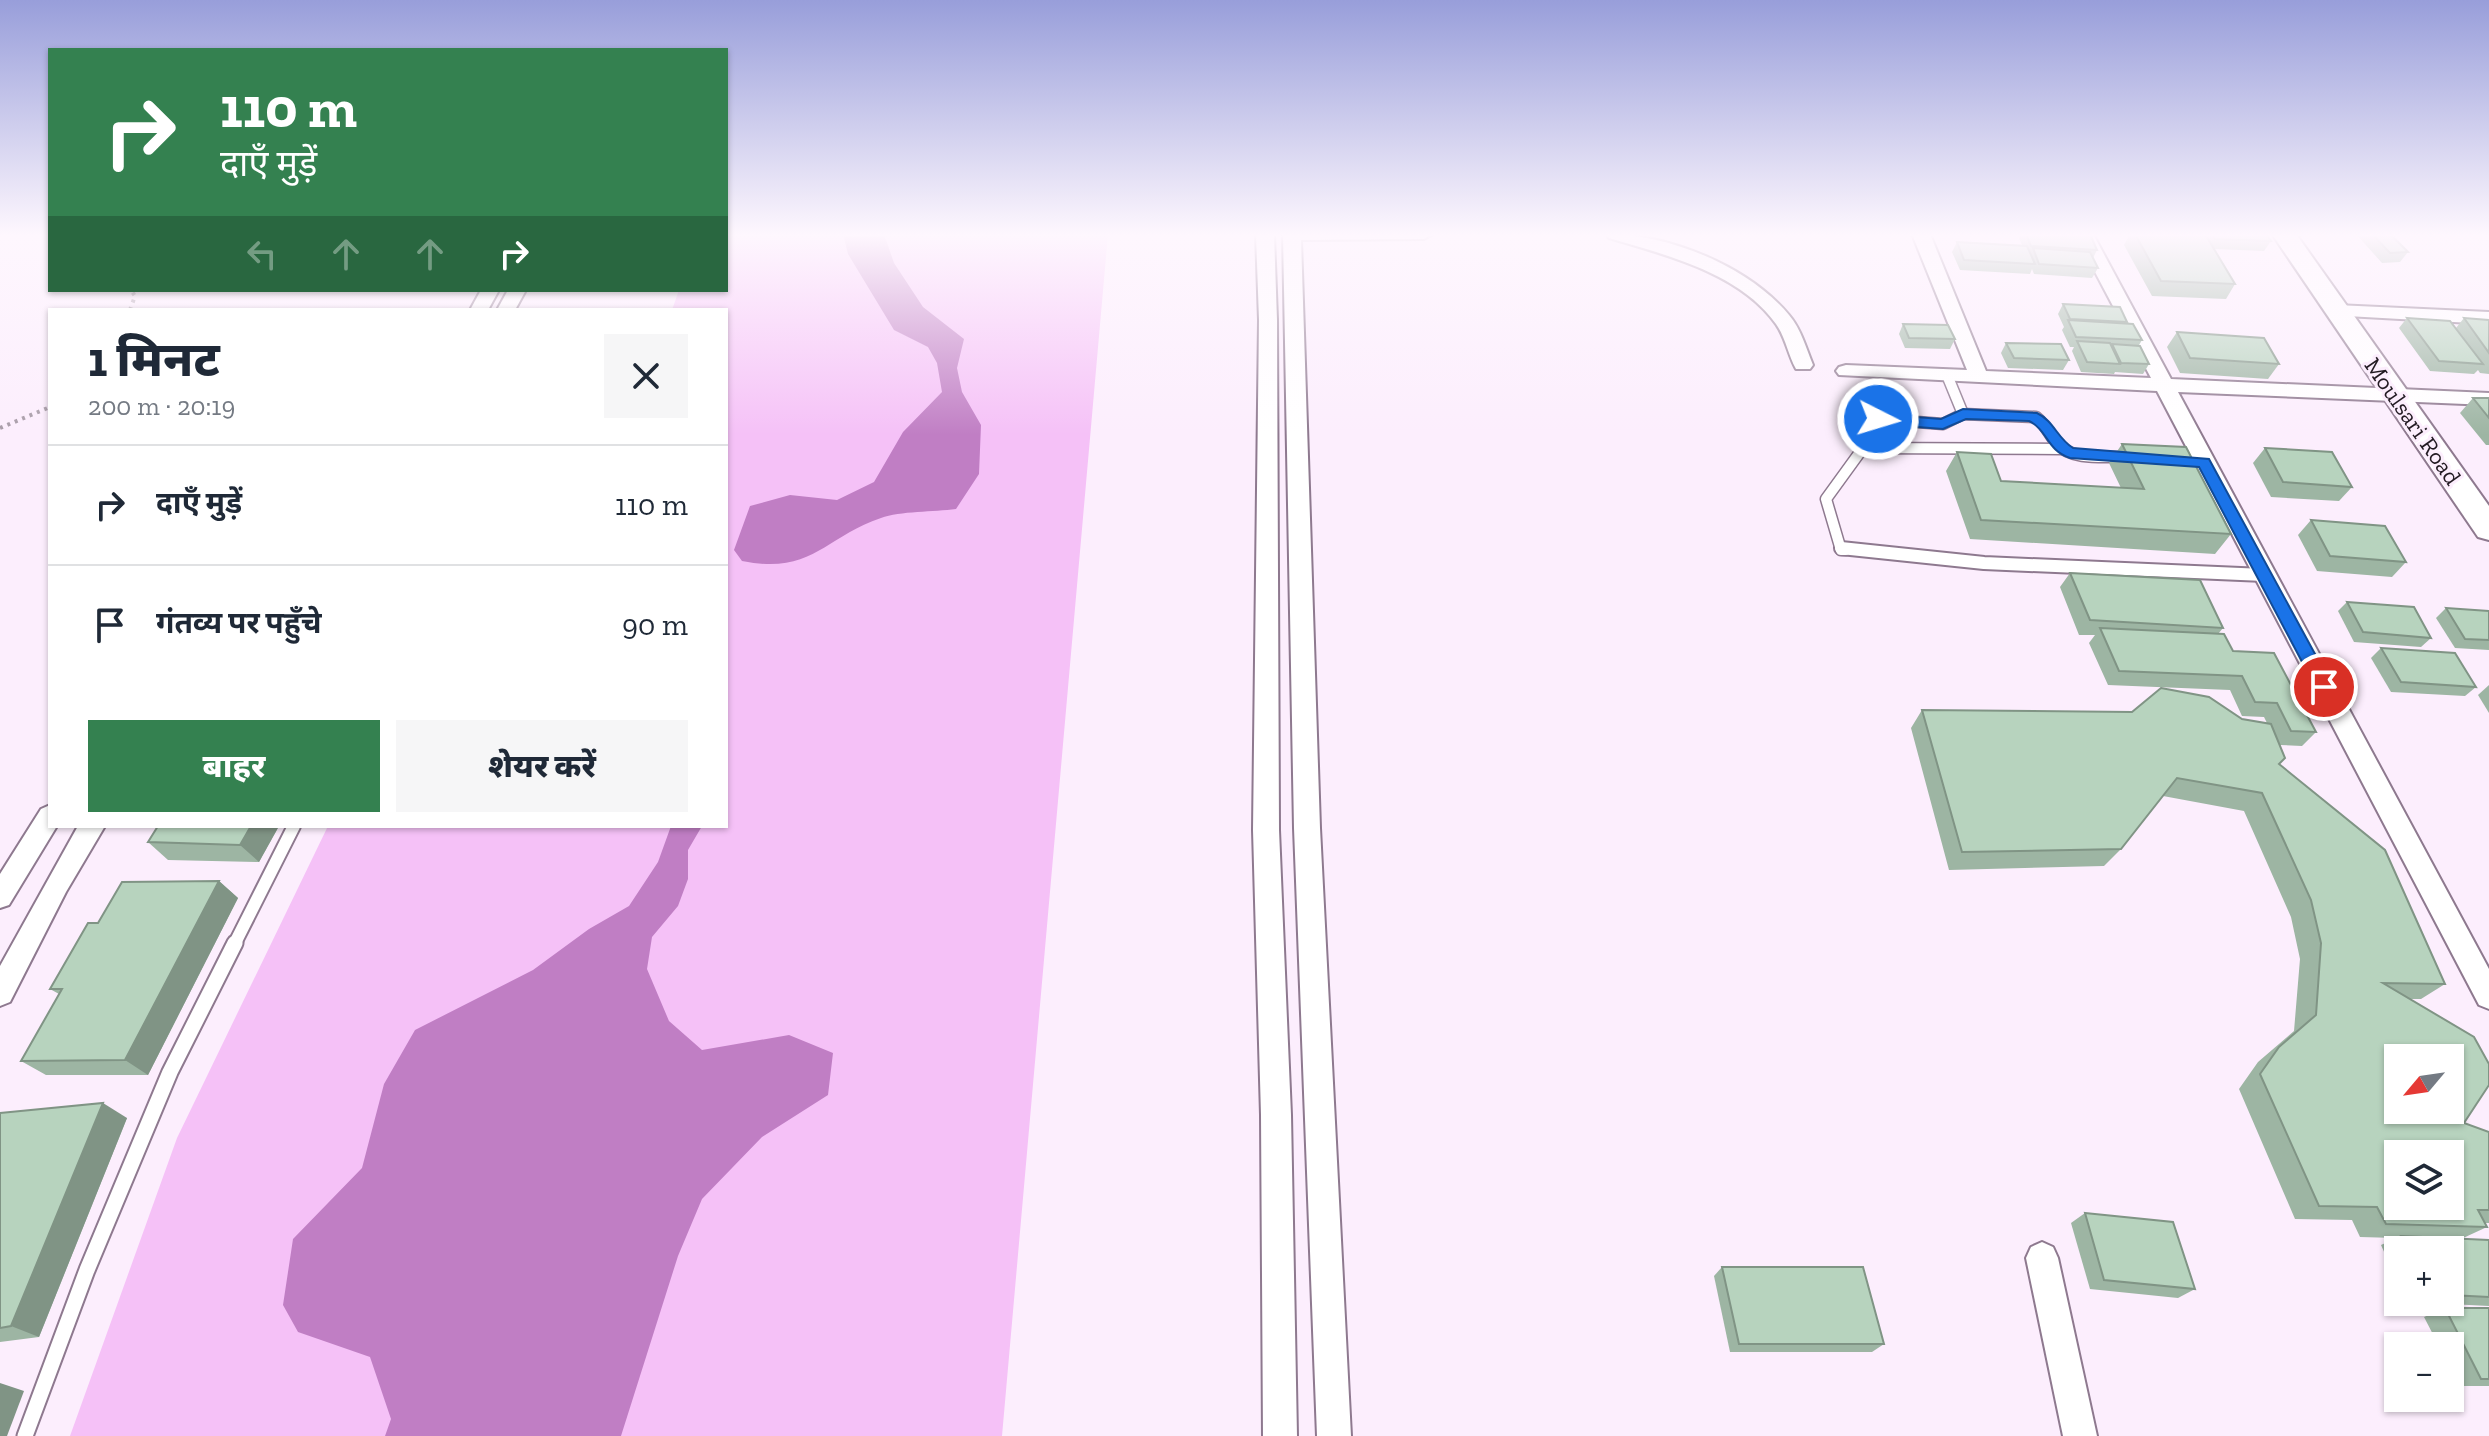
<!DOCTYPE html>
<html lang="hi">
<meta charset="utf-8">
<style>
:root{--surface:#fff;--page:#f6f6f7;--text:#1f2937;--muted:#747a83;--line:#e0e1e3;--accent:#348150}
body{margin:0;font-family:"Zilla Slab","Noto Sans Devanagari",serif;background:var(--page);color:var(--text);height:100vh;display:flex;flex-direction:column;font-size:30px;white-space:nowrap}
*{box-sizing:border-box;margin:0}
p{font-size:26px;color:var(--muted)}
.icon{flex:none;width:44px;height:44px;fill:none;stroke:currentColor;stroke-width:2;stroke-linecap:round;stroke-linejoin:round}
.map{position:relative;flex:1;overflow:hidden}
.panel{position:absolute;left:48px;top:308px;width:680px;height:520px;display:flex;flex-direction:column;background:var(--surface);border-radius:0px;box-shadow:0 2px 6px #0004}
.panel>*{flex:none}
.guide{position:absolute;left:48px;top:48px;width:680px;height:244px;border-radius:0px;box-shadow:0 2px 6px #0004;background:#348150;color:#fff;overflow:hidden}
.needle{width:52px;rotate:241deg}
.controls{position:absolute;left:2384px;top:1044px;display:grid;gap:16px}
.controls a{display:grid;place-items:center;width:80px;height:80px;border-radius:0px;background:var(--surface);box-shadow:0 2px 6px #0004;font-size:40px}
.pin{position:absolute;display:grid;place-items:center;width:68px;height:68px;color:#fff;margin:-34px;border:4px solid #fff;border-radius:50%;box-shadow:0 2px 8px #0007}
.me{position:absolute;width:88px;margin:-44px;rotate:95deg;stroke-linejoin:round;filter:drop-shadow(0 0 6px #0008)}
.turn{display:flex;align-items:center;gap:28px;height:168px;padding:0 40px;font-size:36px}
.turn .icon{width:104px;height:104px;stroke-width:2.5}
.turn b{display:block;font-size:56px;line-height:68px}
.lanes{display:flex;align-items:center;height:76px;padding:0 40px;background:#0003;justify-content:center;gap:40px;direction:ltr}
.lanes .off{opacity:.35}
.round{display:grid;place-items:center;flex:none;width:84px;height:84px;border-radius:0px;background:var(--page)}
.overview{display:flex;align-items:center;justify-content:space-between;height:136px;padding:0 40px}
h1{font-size:48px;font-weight:800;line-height:60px}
.action{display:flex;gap:16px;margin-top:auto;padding:16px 40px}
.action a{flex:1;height:92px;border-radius:0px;background:var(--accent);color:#fff;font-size:32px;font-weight:800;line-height:92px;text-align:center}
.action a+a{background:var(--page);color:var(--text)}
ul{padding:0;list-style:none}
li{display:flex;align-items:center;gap:24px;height:120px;padding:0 40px;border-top:2px solid var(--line)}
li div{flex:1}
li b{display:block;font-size:30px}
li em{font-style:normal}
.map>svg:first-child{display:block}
.green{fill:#f5c1f7}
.water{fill:#c07ec4}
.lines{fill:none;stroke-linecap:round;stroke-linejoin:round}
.lane-far2-casing{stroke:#8e798f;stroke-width:13}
.lane-far1-casing{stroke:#8e798f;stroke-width:16}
.lane-casing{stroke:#8e798f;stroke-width:19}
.street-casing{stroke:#8e798f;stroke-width:4}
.secondary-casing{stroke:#8e798f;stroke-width:4}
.path{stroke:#a79ba7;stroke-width:4;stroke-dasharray:3 5;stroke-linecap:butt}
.lane-far2{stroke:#fff;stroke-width:10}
.lane-far1{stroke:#fff;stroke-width:12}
.lane{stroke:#fff;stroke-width:15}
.street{fill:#fff;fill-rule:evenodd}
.secondary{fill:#fff;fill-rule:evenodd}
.wall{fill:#9db5a3}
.shaded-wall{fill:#809485}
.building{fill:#b7d3be;stroke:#809485;stroke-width:2;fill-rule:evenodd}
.route{fill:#1a73e8;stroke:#114b97;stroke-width:2}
.labels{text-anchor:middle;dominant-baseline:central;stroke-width:6;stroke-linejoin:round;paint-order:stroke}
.street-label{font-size:24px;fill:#221a22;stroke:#fceefd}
</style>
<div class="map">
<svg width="2489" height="1436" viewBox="0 0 2489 1436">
<rect width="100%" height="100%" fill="#fceefd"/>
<!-- green -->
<path class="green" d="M726 234H1108L1002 1436H70L177 1138 328 826H726V310H672L679 290H726Z"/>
<!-- water -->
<g class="water">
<path d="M843 234H884L894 263 923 307 964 339 957 368 962 392 981 425 979 474 956 509C934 512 900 511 881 518 823 538 812 575 742 561L734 550 750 506 790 495 837 500 874 482 903 432 942 392 937 363 928 347 894 330 848 254Z"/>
<path d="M671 826H702L688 850V879L678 906 652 937 647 969 669 1021 702 1050 789 1035 833 1053 828 1095 762 1137 702 1199 678 1256 621 1436H385L391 1419 370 1357 298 1332 283 1305 293 1239 362 1168 384 1084 415 1030 533 970 589 929 629 906 658 862Z"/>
</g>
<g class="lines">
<defs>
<g id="lane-far2">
<path d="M1963 414 2036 417C2045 424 2049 434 2056 443 2072 462 2108 456 2131 457"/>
<path d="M1863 448 2062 449"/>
<path d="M1846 550H1841L1826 499 1863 448 1878 419 1943 424 1963 414 1947 375"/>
</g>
<g id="lane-far1">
<path d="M1841 548 1984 563 2264 575"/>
<path d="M234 945 294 826"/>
</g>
<path id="lane" d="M25 1436 87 1270 170 1072 235 943"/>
<g id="street">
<path d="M1256 234H1274L1277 320 1279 830 1291 1115 1297 1436H1263L1261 1115 1253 830 1259 320Z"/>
<path d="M1283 234H1433L1424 239 1301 240 1320 828 1351 1436H1317L1294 828Z"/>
<path d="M1606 234C1669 234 1748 266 1789 315 1801 329 1806 348 1813 365L1810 369H1796C1788 355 1786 338 1776 324 1740 273 1666 255 1609 238Z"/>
<path d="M1912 234H1930L1986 371 2151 378 2075 234H2093L2171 379 2489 393V405L2178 392 2489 969V1009L2479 1005 2157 391 1839 375 1836 371 1839 367 1846 365 1967 370Z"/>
<path d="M481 290H499L488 310H470Z"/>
<path d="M508 290H526L515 310H497Z"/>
<path d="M2336 305 2489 312V324L2329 315 2327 311 2329 307Z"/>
<path d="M50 805V826H57L9 905 0 908V874L41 809Z"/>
<path d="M78 826H105L66 892 10 1002 0 1006V966Z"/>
<path d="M2042 1242 2053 1247 2058 1258 2097 1436H2063L2026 1258 2031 1247Z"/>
</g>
<path id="secondary" d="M2272 234H2296L2489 506V540L2478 537Z"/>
</defs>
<!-- lane-far2 casing -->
<use href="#lane-far2" class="lane-far2-casing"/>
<!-- lane-far1 casing -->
<use href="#lane-far1" class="lane-far1-casing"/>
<!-- lane casing -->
<use href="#lane" class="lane-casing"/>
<!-- street casing -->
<use href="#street" class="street-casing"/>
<!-- secondary casing -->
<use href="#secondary" class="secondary-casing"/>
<!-- path -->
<g class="path">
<path d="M130 310 135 296 131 290"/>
<path d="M0 428 50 407"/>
</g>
<!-- lane-far2 -->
<use href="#lane-far2" class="lane-far2"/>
<!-- lane-far1 -->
<use href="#lane-far1" class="lane-far1"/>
<!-- lane -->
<use href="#lane" class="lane"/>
<!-- street -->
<use href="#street" class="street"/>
<!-- secondary -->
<use href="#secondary" class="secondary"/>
</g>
<!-- wall -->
<g class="wall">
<path d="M2021 234H2090L2097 250 2093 258 2098 268 2092 278 2034 274 2032 269 2030 274 1960 270 1952 252 1957 242 2022 245 2019 238Z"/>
<path d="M2128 234H2266L2271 241 2264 251 2214 249 2235 284 2226 299 2152 296 2124 245 2129 236Z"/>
<path d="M2356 234H2390L2408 252 2400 262 2382 263Z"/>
<path d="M2063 304 2127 322 2126 323 2142 340 2139 345 2149 364 2143 374 2115 372 2114 374 2081 372 2072 351 2074 347H2070L2062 330 2064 327 2058 314Z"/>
<path d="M2407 318 2456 328 2464 318 2489 320V374L2480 373 2478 370 2474 374 2430 371 2399 328Z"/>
<path d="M1903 324 1955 339 1950 349 1905 348 1899 334Z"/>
<path d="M2177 332 2279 364 2268 379 2180 373 2167 347Z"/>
<path d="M2006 343 2069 360 2063 370 2008 368 2001 353Z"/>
<path d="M2473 398H2489V445H2486L2460 413Z"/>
<path d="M2122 444 2231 534 2215 554 1970 539 1946 471 1957 452 2001 481 2121 488 2109 463Z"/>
<path d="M2265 448 2352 487 2339 501 2271 497 2253 463Z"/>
<path d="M2311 520 2406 562 2392 577 2317 571 2298 535Z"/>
<path d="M2070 573 2223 628 2218 634 2233 651 2316 732 2302 746 2280 745 2279 764 2445 984 2421 999H2411L2464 1123 2489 1132V1223H2485L2487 1227 2461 1239 2489 1240V1306L2409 1302H2450V1250H2398V1283L2381 1245 2396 1238 2360 1237 2352 1220 2295 1219 2239 1089 2258 1062 2294 1031 2300 959 2291 917 2244 811 2163 796 2121 849 2104 866 1949 870 1911 728 1922 710 2242 719 2267 723 2264 717 2242 716 2230 690 2108 685 2089 643 2095 635H2079L2060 587Z"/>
<path d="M2347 602 2431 638 2421 647 2354 642 2338 611Z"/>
<path d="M2446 608 2489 611V650L2455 648 2436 618Z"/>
<path d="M2381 648 2476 687 2465 696 2391 692 2371 658Z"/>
<path d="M2489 685V713L2478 695Z"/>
<path d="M158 826H279L259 862 168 860 148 842Z"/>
<path d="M219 881 238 898 148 1075H46L21 1061 59 994 50 989 98 923Z"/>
<path d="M0 1113 127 1118 39 1337 0 1342Z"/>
<path d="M2085 1213 2195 1289 2178 1298 2090 1289 2071 1223Z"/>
<path d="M1722 1267 1884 1344 1872 1352H1730L1714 1276Z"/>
<path d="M2445 1308H2489V1386H2459L2450 1368V1346H2439L2424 1317Z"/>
</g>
<!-- shaded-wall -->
<g class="shaded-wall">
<path d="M251 826H279L259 862 240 845Z"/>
<path d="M219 881 238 898 148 1075 125 1060Z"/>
<path d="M103 1103 127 1118 39 1337 11 1326Z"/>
<path d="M0 1383 24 1391 7 1436H0Z"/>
</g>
<!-- building -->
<g class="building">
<path d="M2026 234H2090L2097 250 2031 246Z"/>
<path d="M2135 234H2205L2235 284 2161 281Z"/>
<path d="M2212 234H2266L2271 241 2215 239Z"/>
<path d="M2372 234H2390L2408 252 2390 253Z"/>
<path d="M1957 242 2027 246 2035 264 1964 260Z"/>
<path d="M2033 248 2090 252 2098 268 2039 264Z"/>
<path d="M2063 304 2120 307 2127 322 2070 319Z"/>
<path d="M2407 318 2450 321 2483 364 2439 361Z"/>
<path d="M2464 318 2489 320V353Z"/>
<path d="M2068 320 2133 324 2142 340 2076 337Z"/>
<path d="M1903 324 1948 325 1955 339 1909 338Z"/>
<path d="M2177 332 2264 338 2279 364 2190 358Z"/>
<path d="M2077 341 2110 343 2120 364 2087 362Z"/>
<path d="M2006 343 2061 344 2069 360 2014 358Z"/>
<path d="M2112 344 2140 346 2149 364 2121 363Z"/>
<path d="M2473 398H2489V418Z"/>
<path d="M2122 444 2186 447 2231 534 1981 520 1957 452 1991 454 2001 481 2144 489Z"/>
<path d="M2265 448 2332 452 2352 487 2283 482Z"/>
<path d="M2311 520 2385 526 2406 562 2330 556Z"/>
<path d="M2070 573 2200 580 2223 628 2090 620Z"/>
<path d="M2347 602 2414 607 2431 638 2363 632Z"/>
<path d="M2446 608 2489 611V640L2465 639Z"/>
<path d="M2100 628 2224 634 2233 651 2274 653 2316 732 2291 731 2277 703 2255 702 2242 676 2119 671Z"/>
<path d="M2381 648 2455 653 2476 687 2401 682Z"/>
<path d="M2161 688 2209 697 2242 719 2271 724 2285 758 2279 764 2385 850 2445 984 2383 983 2474 1037 2489 1064V1085L2464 1123 2489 1132V1210H2478L2487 1227 2386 1224 2377 1207 2319 1206 2260 1074 2279 1047 2316 1015 2321 943 2311 900 2262 793 2177 778 2121 849 1962 852 1922 710 2132 712ZM2398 1058H2450V1110H2398ZM2398 1154H2450V1206H2398Z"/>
<path d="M158 826H251L240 845 148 842Z"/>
<path d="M219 881 125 1060 21 1061 62 989H50L88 923H98L122 882Z"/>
<path d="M103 1103 11 1326 0 1328V1113Z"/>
<path d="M2085 1213 2173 1222 2195 1289 2104 1280Z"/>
<path d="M2401 1236 2489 1240V1297L2450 1295V1250H2407Z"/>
<path d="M1722 1267H1863L1884 1344H1739Z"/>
<path d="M2445 1308H2489V1379H2481Z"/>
</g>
<!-- sky -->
<linearGradient id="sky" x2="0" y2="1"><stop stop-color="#989eda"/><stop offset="0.54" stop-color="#fef7fe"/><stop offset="1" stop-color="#fef7fe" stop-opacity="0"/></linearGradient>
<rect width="2489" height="435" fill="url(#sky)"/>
<!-- route -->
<path class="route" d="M1963 409 2037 413C2054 421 2057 438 2073 448L2209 459 2333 687 2331 692H2318L2199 467 2070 458C2046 450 2048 430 2029 421L1966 419 1943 429 1878 424 1870 419 1878 414 1941 419Z"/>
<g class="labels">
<!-- street labels -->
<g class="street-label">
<text transform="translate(2413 421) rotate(55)">Moulsari Road</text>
</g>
</g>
</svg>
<div class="controls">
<a><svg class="needle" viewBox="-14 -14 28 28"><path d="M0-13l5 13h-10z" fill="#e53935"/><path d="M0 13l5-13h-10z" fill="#747a83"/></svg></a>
<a><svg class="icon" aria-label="layers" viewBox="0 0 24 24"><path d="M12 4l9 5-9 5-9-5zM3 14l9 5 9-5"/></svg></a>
<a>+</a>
<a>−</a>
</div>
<div class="pin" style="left:2324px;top:687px;background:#d93025"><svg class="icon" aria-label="arrive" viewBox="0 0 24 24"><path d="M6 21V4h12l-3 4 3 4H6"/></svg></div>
<svg class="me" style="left:1878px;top:419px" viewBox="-20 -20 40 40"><circle r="17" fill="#1a73e8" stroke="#fff" stroke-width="3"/><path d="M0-11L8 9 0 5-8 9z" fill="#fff"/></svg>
<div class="guide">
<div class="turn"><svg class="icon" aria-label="right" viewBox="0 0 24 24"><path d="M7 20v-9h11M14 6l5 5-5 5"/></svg><div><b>110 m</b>दाएँ मुड़ें</div></div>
<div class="lanes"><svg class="icon off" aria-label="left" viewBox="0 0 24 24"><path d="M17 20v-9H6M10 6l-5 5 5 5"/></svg><svg class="icon off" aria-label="ahead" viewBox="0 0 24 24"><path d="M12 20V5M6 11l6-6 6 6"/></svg><svg class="icon off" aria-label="ahead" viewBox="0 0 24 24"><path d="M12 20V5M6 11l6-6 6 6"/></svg><svg class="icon" aria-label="right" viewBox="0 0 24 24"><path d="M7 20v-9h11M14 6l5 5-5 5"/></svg></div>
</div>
<section class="panel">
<div class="overview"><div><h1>1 मिनट</h1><p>200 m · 20:19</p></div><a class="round"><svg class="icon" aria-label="close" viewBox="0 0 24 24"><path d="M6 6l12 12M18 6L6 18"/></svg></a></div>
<ul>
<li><svg class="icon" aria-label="right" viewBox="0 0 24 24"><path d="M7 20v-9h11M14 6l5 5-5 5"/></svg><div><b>दाएँ मुड़ें</b></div><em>110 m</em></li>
<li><svg class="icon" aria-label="arrive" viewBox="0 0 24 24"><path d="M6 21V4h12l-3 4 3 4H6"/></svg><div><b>गंतव्य पर पहुँचे</b></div><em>90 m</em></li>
</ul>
<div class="action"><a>बाहर</a><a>शेयर करें</a></div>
</section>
</div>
